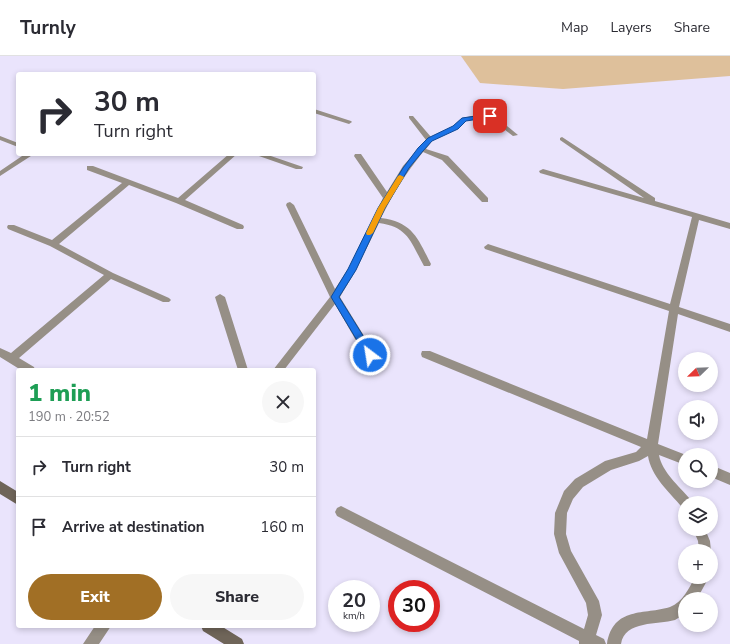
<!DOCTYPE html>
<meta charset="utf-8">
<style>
:root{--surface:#fff;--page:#f7f7f7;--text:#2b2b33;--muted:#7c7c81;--line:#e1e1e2;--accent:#a16f25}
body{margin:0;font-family:"Nunito Sans",sans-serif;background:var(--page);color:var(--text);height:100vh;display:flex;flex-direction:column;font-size:15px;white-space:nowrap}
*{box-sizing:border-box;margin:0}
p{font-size:13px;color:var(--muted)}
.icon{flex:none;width:22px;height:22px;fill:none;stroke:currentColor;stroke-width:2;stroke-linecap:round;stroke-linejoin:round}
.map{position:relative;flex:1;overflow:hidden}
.sheet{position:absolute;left:16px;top:312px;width:300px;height:260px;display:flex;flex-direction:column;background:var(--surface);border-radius:4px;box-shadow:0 2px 6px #0003}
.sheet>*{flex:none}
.top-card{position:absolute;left:16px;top:16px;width:300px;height:84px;border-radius:4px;box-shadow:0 2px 6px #0003;background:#fff;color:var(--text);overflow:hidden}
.needle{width:26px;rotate:247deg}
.fabs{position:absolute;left:678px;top:296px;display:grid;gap:8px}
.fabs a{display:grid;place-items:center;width:40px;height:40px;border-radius:50%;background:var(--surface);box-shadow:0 2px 6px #0003;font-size:20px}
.speed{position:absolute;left:328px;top:524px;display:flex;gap:8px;font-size:20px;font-weight:700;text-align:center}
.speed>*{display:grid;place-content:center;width:52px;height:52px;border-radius:50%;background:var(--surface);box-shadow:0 2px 6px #0003;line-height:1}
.speed small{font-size:10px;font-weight:400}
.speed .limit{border:6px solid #d22;background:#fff;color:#111}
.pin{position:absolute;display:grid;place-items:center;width:34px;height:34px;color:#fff;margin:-17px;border-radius:8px;box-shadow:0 2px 6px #0006}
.me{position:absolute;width:44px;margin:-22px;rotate:329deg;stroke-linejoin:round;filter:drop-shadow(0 0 3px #0008)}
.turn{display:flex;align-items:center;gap:14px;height:84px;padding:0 12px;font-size:18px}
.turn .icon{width:52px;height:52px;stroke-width:2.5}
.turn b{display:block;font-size:28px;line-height:34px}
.round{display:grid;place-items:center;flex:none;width:42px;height:42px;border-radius:21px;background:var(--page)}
.headline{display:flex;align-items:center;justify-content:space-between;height:68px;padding:0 12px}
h1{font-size:24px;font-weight:800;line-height:30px;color:#1e9e55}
.primary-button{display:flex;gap:8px;margin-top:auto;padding:8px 12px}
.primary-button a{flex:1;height:46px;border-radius:24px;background:var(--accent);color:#fff;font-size:16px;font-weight:800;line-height:46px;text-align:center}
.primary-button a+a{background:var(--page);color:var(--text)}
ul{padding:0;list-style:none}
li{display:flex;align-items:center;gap:12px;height:60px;padding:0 12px;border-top:1px solid var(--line)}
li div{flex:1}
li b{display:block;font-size:15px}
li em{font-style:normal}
header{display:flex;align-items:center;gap:24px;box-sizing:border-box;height:56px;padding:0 20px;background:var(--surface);border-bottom:1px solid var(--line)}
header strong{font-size:19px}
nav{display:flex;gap:22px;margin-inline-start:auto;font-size:14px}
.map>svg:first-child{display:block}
.green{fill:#dec09b}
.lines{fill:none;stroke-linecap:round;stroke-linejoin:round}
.street{fill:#968f86;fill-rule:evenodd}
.secondary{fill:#6f6559;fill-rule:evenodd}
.route{fill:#1a73e8;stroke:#114b97}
.slow{fill:#f59e0b}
</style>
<header>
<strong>Turnly</strong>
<nav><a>Map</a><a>Layers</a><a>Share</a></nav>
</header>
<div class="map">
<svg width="730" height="588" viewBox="0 0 730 588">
<rect width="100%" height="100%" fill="#eae4fc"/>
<!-- green -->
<path class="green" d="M461 0H730V20L563 33 480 27Z"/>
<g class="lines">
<!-- street -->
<path class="street" d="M314 53 351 65 352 66 349 68 314 57Z
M482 58 495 60 518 79 513 80 491 63 482 62 466 65 457 72 432 85 426 93 448 100 488 142V146H482L442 104 423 96C406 117 393 138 381 162 413 166 418 183 431 208L430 210H424C411 187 409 171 379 167L356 214 340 241 374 296 375 299 374 302 370 303 366 302 335 248 284 314H273L330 241 286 149 287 147 290 146 294 149 335 233 348 213 383 142 354 100 355 98H361L387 136 403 110 426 84 409 62V60H413L431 81 453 70 462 62Z
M0 80 18 87V91L0 84Z
M562 81 655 142V145L730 167V173L699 164 679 251 730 268V276L678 258 658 388 686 399 685 409 659 399C662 416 679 430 690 443L692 447H685V453L682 451C669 436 651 420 648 400L639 405 611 414 583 431 573 443 567 457 566 478 571 495 599 545 602 559 596 579 604 583 606 588H579V585L337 460 335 456 337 452 341 450 345 452 584 573 588 559 586 547 559 497 554 478 555 457 564 435 575 423 605 405 636 396 641 391 422 301 421 298 422 295H430L647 383 669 255 485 193 484 191 488 188 491 189 670 248 692 161 540 117 539 115 543 113 644 142 560 84V82Z
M25 98H34L0 120V115Z
M229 98H237L185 144 243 169 244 171 243 173H237L176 147 129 129 59 188 113 217 169 242 171 244 169 246H163L111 223 19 302 34 311 35 314H21L0 301V292L11 297 104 219 50 190 8 173 7 171 8 169H14L52 184 122 127 87 114V110H93L178 142Z
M253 98H265L303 111 302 113H296Z
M220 238 225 241 248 314H238L215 241Z
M711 409 730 417V429L711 421Z
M693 473H705L710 485 711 495V496L699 495 698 485Z
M695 521H709L697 543H685V557C682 559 679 562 675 564 658 569 625 564 621 588H607C613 550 645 559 670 551 683 546 689 532 695 521Z
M95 570H111L99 588H83Z"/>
<!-- secondary -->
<path class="secondary" d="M0 425 18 436V449L0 438Z
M201 570H221L242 583 244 588H224L203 575Z"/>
</g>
<!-- route -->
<path class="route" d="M490 58 493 60 492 61 466 65 458 73 432 85 423 95 409 112 385 152 356 214 339 241 375 299 373 301H367L331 241 348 213 378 152 403 112 418 92 428 82 453 70 462 62Z"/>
<!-- slow -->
<path class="slow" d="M400 119 404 121 385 152 373 177 370 179H367L366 177 378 152 398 120Z"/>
</svg>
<div class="fabs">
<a><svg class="needle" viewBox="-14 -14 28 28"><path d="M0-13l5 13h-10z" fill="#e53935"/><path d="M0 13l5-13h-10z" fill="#7c7c81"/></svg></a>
<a><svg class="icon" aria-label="sound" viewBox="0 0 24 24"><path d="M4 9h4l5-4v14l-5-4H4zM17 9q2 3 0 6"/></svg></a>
<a><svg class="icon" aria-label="search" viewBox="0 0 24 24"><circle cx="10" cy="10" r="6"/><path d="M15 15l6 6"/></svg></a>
<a><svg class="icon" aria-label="layers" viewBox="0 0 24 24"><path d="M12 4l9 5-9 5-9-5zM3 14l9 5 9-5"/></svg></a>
<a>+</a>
<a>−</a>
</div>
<div class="speed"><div>20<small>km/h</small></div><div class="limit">30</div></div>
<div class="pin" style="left:490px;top:60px;background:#d93025"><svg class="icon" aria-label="arrive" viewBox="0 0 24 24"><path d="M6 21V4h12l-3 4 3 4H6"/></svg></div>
<svg class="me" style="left:370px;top:299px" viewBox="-20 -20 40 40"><circle r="17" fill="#1a73e8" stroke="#fff" stroke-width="3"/><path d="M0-11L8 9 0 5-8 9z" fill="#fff"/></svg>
<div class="top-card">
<div class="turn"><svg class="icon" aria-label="right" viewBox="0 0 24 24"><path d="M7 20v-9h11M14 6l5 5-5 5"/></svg><div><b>30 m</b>Turn right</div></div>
</div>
<section class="sheet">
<div class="headline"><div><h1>1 min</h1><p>190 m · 20:52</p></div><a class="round"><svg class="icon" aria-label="close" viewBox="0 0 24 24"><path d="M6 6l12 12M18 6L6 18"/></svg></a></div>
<ul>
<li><svg class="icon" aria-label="right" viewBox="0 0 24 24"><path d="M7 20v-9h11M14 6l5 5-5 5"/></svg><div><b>Turn right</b></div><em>30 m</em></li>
<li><svg class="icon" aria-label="arrive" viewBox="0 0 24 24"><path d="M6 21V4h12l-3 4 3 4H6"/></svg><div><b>Arrive at destination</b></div><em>160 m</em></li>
</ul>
<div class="primary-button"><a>Exit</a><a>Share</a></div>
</section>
</div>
